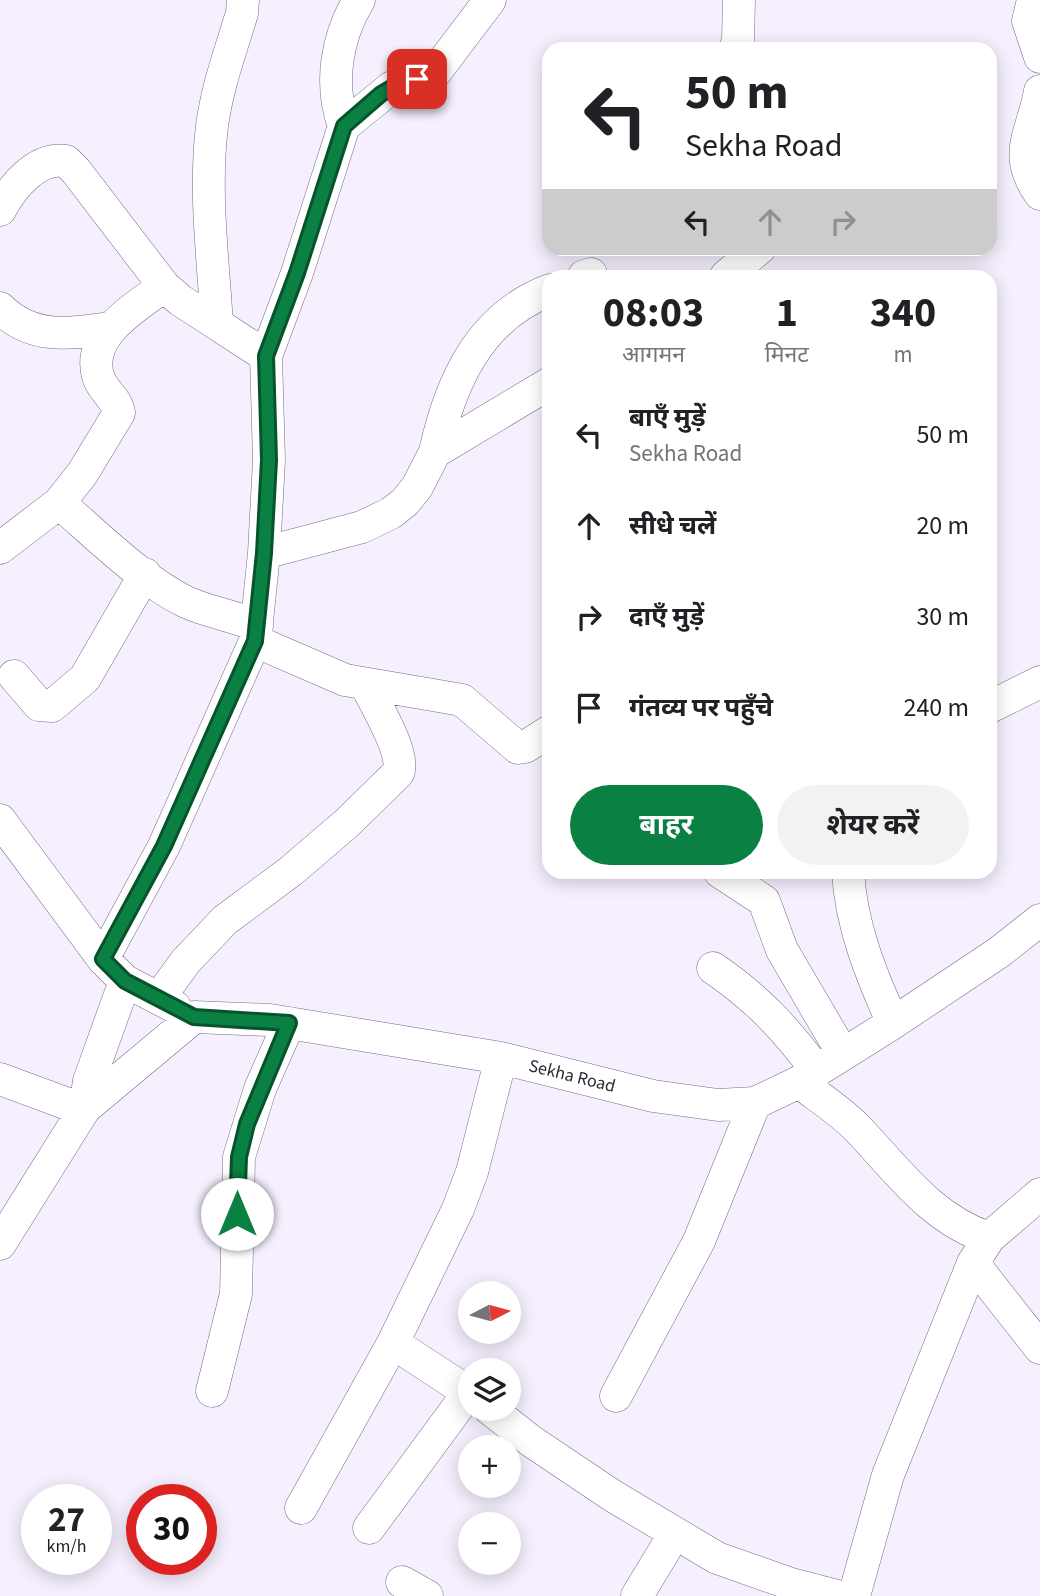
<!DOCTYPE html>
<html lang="hi">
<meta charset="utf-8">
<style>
:root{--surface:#fff;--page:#f2f2f2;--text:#202124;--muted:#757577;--accent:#0b8043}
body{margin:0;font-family:"Source Sans 3","Noto Sans Devanagari",sans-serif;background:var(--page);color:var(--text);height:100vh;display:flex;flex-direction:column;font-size:26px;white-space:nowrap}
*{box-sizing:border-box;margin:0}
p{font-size:23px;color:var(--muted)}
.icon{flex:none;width:38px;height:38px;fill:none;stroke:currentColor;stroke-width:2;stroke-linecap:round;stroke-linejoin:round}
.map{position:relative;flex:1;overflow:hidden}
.drawer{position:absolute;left:542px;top:270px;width:455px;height:609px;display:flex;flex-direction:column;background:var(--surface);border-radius:21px;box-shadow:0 4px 18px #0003}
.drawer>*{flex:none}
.hud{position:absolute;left:542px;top:42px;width:455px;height:214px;border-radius:21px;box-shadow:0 4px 18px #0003;background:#fff;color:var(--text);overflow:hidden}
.needle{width:46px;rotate:84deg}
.controls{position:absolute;left:458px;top:1281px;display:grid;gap:14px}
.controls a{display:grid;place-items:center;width:63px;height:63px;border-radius:50%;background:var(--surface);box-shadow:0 4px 18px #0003;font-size:35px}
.speed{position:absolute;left:21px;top:1484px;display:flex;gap:14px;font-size:35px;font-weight:700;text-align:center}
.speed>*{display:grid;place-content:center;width:91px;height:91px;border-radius:50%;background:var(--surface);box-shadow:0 4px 18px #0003;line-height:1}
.speed small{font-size:18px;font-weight:400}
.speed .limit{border:10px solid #d22;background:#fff;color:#111}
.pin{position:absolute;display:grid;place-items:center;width:60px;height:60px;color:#fff;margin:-30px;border-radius:14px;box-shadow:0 4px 10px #0006}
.me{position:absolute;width:77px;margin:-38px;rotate:0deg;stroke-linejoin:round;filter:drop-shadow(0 0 5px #0008)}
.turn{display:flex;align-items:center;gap:24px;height:147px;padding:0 28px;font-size:32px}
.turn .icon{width:91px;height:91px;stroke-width:2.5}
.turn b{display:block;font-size:49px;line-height:60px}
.lanes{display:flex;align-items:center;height:66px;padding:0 28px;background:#0003;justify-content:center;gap:35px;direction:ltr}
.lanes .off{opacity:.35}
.eta{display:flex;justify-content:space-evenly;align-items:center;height:119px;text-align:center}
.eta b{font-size:42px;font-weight:700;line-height:49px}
.cta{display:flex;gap:14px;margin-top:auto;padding:14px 28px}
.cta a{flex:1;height:80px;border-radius:42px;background:var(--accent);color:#fff;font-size:28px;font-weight:700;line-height:80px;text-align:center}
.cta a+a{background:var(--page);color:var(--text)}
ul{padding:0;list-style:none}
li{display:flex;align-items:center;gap:21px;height:91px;padding:0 28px}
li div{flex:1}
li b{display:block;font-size:26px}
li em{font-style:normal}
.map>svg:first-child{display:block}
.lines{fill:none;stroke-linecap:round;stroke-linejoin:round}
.minor-casing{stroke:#776a89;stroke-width:33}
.minor{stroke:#fff;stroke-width:32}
.route-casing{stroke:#07532c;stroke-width:18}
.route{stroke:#0b8043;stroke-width:12}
.labels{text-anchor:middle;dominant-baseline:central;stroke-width:7;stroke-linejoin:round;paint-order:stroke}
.street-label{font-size:18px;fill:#2d2835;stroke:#fff}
</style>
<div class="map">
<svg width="1040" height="1596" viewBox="0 0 1040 1596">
<rect width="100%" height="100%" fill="#f5effe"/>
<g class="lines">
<!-- minor casing -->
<g class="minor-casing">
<path id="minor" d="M1033 0 1028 21 1040 57
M735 49 738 40 739 0
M1040 91C1033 133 1011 153 1040 194
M344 126C329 85 336 38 359 0
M0 210C12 187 37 156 66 161L76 171 164 286 180 300 266 356
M584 276 591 274
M726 276 760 248
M164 286C137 307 86 334 98 376 102 391 117 398 119 413L82 474 59 503C97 535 141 580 186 602 208 612 234 616 257 626
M0 308C32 340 69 334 110 328
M217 324C213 259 204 191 212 126 217 87 231 50 242 13L243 0
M435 452C450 383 479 317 550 290
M0 548 59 503
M264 553 362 527 391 513 405 502 417 487 435 452 550 383
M255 641 345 680 462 700 518 748 525 747 550 731
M14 676 39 705 52 706 85 678 145 574
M990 707 1040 682
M0 820 103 959 125 981 175 1007
M720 872 764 901 782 950 843 1054
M848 872C851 925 871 975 893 1023
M103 959 164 846 255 641 264 553 269 460 266 356 297 273 344 126 392 87 434 74 490 0
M713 968C757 998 785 1028 817 1071
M159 998 186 961 225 920 291 871 347 823 398 773C407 756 375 704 366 685
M0 1079 84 1110
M799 1082C818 1097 841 1111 858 1129 898 1171 932 1220 989 1238
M85 1108 89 1081 125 981
M0 1244 85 1108 194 1017 270 1020 501 1058 653 1096 718 1105 755 1103 799 1082 893 1023 998 953 1040 920
M973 1263 1040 1348
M393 1343 471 1394
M212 1391 236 1294 239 1157 260 1089 289 1023
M616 1396 699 1241 755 1103
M490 1409 531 1441 613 1496 717 1558 791 1584 837 1596
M301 1508 393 1343 458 1209 472 1172 501 1058
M369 1528 469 1392
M402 1582 427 1596
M637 1596 675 1533
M854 1596 888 1475 973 1263 989 1238 1040 1194"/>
</g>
<!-- minor -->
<use href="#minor" class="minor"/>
</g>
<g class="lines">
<!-- route casing -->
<g class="route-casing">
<path id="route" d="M237 1214 239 1157 247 1124 289 1023 194 1017 125 981 103 959 164 846 255 641 264 553 269 460 266 356 297 273 344 126 381 94 400 83 417 79"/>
</g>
<!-- route -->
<use href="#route" class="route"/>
</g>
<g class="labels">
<!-- street labels -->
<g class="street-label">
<text transform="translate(572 1076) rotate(14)">Sekha Road</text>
</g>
</g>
</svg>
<div class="controls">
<a><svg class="needle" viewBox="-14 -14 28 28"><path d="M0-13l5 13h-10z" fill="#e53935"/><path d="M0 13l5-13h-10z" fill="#757577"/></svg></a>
<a><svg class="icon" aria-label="layers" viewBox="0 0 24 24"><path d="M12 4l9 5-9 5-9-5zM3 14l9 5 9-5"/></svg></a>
<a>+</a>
<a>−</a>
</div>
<div class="speed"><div>27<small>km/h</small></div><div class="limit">30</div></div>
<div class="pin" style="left:417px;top:79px;background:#d93025"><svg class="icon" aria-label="arrive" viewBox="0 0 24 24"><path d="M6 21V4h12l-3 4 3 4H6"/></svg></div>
<svg class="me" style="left:237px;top:1214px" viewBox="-20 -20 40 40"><circle r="19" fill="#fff"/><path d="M0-13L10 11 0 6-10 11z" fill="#0b8043"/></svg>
<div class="hud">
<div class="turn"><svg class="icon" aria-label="left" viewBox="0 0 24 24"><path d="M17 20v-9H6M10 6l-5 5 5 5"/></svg><div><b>50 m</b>Sekha Road</div></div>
<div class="lanes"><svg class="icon" aria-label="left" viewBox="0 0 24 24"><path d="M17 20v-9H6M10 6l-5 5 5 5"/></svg><svg class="icon off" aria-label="ahead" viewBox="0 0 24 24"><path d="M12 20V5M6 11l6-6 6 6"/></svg><svg class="icon off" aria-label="right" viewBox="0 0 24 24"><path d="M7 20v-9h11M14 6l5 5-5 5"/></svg></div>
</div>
<section class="drawer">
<div class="eta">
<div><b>08:03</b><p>आगमन</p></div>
<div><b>1</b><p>मिनट</p></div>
<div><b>340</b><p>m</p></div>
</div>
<ul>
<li><svg class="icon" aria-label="left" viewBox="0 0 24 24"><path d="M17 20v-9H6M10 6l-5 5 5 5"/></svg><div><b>बाएँ मुड़ें</b><p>Sekha Road</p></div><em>50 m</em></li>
<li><svg class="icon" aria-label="ahead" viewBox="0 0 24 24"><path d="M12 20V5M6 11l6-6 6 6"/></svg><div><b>सीधे चलें</b></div><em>20 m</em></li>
<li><svg class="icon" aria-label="right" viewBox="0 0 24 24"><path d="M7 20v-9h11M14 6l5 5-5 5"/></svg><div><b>दाएँ मुड़ें</b></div><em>30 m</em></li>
<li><svg class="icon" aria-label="arrive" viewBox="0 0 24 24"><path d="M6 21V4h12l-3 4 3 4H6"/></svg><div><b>गंतव्य पर पहुँचे</b></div><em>240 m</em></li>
</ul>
<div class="cta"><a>बाहर</a><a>शेयर करें</a></div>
</section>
</div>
